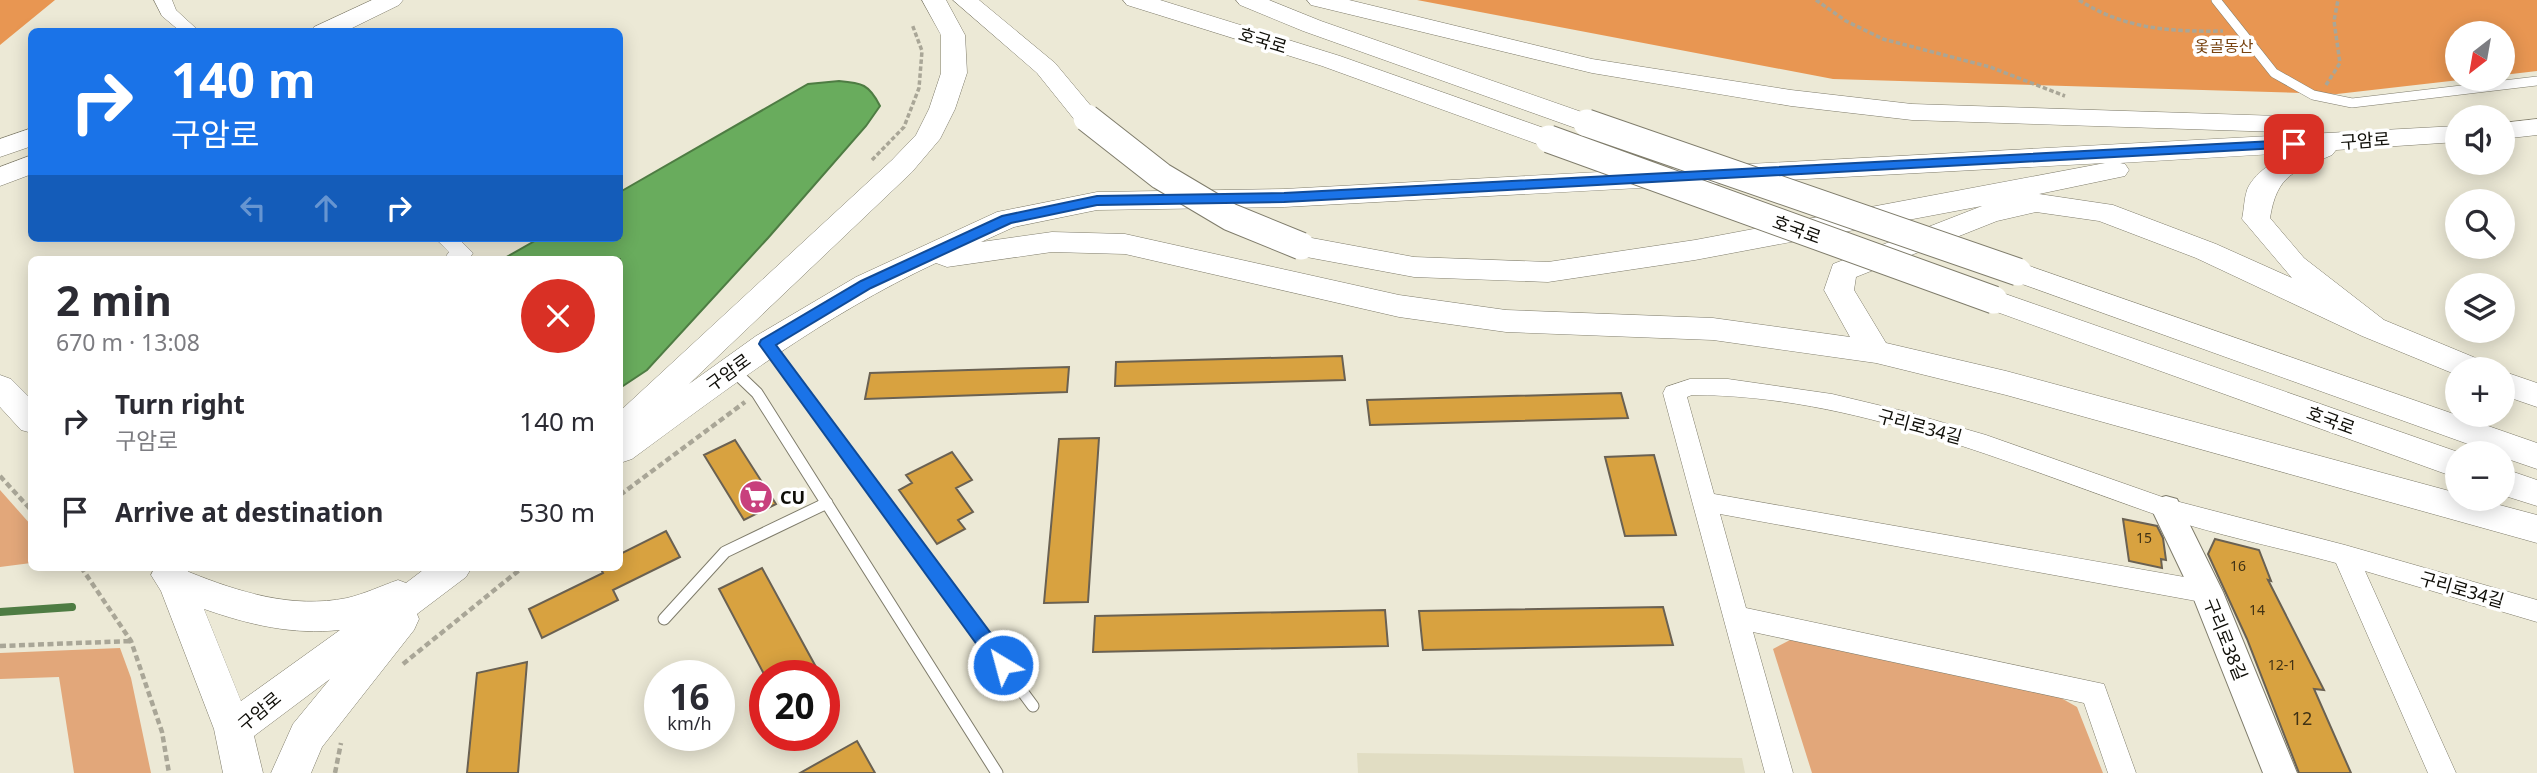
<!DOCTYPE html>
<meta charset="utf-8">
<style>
:root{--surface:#fff;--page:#f2f2f3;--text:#2b2b33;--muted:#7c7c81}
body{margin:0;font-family:"Noto Sans","Noto Sans KR",sans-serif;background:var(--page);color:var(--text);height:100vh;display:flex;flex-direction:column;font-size:26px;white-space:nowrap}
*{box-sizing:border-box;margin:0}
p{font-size:23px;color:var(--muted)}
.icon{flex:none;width:38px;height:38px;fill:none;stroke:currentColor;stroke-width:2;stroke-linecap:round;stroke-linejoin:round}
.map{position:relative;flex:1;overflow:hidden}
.side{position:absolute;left:28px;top:256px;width:595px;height:315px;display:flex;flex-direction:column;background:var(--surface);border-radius:10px;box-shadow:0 4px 18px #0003}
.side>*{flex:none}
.banner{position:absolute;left:28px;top:28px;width:595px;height:214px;border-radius:10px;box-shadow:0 4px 18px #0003;background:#1a73e8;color:#fff;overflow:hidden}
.needle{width:46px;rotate:211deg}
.controls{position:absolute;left:2445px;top:21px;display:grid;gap:14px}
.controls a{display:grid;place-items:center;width:70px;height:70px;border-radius:50%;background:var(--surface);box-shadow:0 4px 18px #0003;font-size:35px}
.speed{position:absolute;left:644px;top:660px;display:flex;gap:14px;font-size:35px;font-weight:700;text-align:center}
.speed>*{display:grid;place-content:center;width:91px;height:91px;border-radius:50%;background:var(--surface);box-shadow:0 4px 18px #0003;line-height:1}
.speed small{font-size:18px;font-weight:400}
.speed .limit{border:10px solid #d22;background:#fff;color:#111}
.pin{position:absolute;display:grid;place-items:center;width:60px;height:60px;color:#fff;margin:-30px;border-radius:14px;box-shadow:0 4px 10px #0006}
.me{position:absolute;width:77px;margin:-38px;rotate:323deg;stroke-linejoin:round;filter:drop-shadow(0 0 5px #0008)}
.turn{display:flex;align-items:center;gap:24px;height:147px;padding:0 28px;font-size:32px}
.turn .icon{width:91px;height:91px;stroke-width:2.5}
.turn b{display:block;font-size:49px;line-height:60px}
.lanes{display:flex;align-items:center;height:66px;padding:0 28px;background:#0003;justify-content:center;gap:35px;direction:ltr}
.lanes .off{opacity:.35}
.round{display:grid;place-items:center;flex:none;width:74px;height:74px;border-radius:37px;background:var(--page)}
.head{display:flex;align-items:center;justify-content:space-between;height:119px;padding:0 28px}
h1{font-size:42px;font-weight:700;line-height:52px}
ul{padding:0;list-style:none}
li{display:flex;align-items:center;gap:21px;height:91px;padding:0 28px}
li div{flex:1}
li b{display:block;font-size:26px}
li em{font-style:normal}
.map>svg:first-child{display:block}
.built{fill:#e1ddc3}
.green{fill:#e2a77a}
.forest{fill:#e89652}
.water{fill:#69ac5d;stroke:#4e7c43;stroke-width:2}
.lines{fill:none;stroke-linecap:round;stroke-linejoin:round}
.stream{stroke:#4e7c43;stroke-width:8}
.building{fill:#d8a240;stroke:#6a6152;stroke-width:2}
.service-far1-casing{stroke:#7f7c6b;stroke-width:10}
.service-casing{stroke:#7f7c6b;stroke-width:13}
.minor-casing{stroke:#7f7c6b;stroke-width:1}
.tertiary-casing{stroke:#7f7c6b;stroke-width:2}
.secondary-casing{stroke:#7f7c6b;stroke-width:1}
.path-far1{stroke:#a9a697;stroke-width:3.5;stroke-dasharray:4.5 2.5;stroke-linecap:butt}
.path{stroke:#a9a697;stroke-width:4.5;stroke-dasharray:6 3.5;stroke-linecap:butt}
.service-far1{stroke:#fff;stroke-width:9}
.service{stroke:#fff;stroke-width:11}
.minor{fill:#fff;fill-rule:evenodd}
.tertiary{fill:#fff;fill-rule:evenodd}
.secondary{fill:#fff;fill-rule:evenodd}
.secondary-bridge-casing{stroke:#7f7c6b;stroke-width:29;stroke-linecap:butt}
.secondary-bridge{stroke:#fff;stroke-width:27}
.route{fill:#1a73e8;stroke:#114b97;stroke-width:2}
.labels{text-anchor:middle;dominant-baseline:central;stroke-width:7;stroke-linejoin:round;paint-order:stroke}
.number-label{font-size:14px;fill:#403215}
.far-park-label{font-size:16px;fill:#784310;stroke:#fff}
.street-label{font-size:18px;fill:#0e0d07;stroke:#fff}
.poi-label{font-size:18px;font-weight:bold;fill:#0e0d07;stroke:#fff;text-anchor:start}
.near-number-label{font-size:18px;fill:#403215}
</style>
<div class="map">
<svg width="2537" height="773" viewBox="0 0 2537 773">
<rect width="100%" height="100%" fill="#ece9d6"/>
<!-- built -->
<path class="built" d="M1357 753 1742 758 1745 773H1358Z"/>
<!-- green -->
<path class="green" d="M0 490 31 525V563L0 567Z
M1790 640 2061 698 2077 707 2103 773H1812L1773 649Z
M120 648 131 678 151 773H74L59 677 0 679V653Z"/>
<!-- forest -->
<path class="forest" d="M0 0H55L0 45Z
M1417 0H2537V71L2503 75 2502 33H2457V79H2468L2337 94 1833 79Z"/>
<!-- water -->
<path class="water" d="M839 81C862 83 869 84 880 106L866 126 768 238 647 370 620 388V259H503L540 238H620V192L808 84Z"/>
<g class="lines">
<!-- stream -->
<path class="stream" d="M0 612 72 607"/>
</g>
<!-- building -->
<path class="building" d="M1342 356 1345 380 1115 386 1116 362Z
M1069 367 1067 392 865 399 870 373Z
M1621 393 1628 418 1370 425 1367 400Z
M1099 438 1088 602 1044 603 1059 439Z
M735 440 776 504 744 520 704 455Z
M952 452 972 480 956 488 973 512 958 520 965 529 937 544 899 490 912 483 906 475Z
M1654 455 1676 535 1625 536 1605 457Z
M2123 519 2157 526 2163 538 2166 560 2161 559 2162 568 2129 561Z
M666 531 680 557 613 590 618 600 542 638 529 609 603 573 600 567H620V554Z
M2215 539 2259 550 2271 581 2268 580 2324 690 2314 689 2351 773H2299L2247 639 2208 554Z
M762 568 810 656 821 676H765L719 589Z
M1663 607 1673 645 1423 650 1419 611Z
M1385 610 1388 646 1093 652 1095 616Z
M527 662 518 773H467L477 673Z
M857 741 875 773H800Z"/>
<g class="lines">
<!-- service-far1 casing -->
<g class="service-far1-casing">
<path id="service-far1" d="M2216 0 2274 73 2313 95 2352 103 2537 81"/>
</g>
<!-- service casing -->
<g class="service-casing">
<path id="service" d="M768 346 1033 706
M734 371 757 393 997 773
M664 619 725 552 827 503"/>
</g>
<!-- minor casing -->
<g class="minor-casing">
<path id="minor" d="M154 0H172L176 10 200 32H181L162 16Z
M435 238H458L473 253 469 259H444L449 252Z
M1690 379H1728L1832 394 1903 411 1986 435 2168 499 2345 545 2537 600V622L2365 571 2456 773H2428L2336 563C2277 547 2215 535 2157 515 2007 463 1853 395 1692 395L1687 397 1714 494 2207 581 2216 584 2220 592 2216 600 2207 603 1720 514 1746 608 2104 684 2136 773H2108L2084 703 1753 632 1793 773H1765L1663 393 1666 387Z"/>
</g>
<!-- tertiary casing -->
<g class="tertiary-casing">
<path id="tertiary" d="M2166 496 2177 499 2223 592 2297 773H2263L2191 592 2151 508 2155 499Z"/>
</g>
<!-- secondary casing -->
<g class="secondary-casing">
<path id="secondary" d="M372 0H403L399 5 344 32H311L314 27Z
M922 0H946L965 35 967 73 955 109 940 139 912 172 689 384 756 336 856 277 997 212 1097 192 1284 189 2457 126V142L2336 150 2332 155C2295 171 2277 174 2270 218L2304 258 2384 320 2483 361 2487 369H2457V375L2362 336 2196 258 2099 221 2036 212 1997 221 1856 277 1854 290 1886 343 2006 371 2457 493V499H2477L2537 515V543L2006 395 1876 363 1713 340 1506 332 1399 317 1125 254 1052 252 947 267 936 263C823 316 732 385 632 459L620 463V411L892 160 916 135 929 109 941 73V35ZM2291 153C2276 159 2253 174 2247 190 2244 199 2244 210 2242 219L2292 278 2216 244 2113 205 2039 194 2125 176 2129 170 2125 164 2120 163ZM2105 163 1695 240 1548 262 1414 257 1301 236 1291 239 1287 246 1291 253 1301 256 1414 277 1548 282 1695 260 1982 206 1833 264 1824 290 1850 337 1713 318 1506 310 1399 295 1125 234 1052 232 981 242 1014 227 1097 210 1284 207Z
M953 0H979L1055 63 1096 112 1100 118 1096 124 1087 126 1078 124 1037 73Z
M1123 0H1160L1340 56 1558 133 1562 139 1558 145 1549 147 1540 145 1322 66 1127 5Z
M1236 0H1269L1321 21 1596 117 1600 123 1596 129 1587 131 1578 129 1303 31 1240 5Z
M1307 0H1349L1592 59 1791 90 1912 104 2309 117 2318 119 2322 125 2318 131 2309 133 1912 120 1791 106 1592 73 1311 5Z
M2537 119V135L2502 139V123Z
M32 128V146L0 157V139Z
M32 155V174L0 186V167Z
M2018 262 2537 443V469L2502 457V453H2493L2008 279 2003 272 2008 265Z
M1994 290 2461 453H2457V478L1983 307 1979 300 1983 293Z
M2502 371 2537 383V407L2502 395Z
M0 375 11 379 32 400V433L21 430 0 407Z
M2502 468 2537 480V506L2502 495Z
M155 567H184L189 572C239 592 292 609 347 598 364 594 381 586 398 580L406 583 427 567H472L466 577 417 614 419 619 414 630 322 747 311 773H271L293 724 330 679 254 736 263 773H223L214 729 161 591 151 575ZM204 609C250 625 292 635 340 630L241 701Z"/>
</g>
<!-- path-far1 -->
<path class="path-far1" d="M1816 0 1846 21 1883 39 1990 67 2065 96
M2079 0C2124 29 2171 32 2223 31
M2326 85 2340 63 2334 21 2338 0
M872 160 904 127 919 88 922 51 912 24"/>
<!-- path -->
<path class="path" d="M0 476 32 511
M620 495 745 402
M81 567 131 641 162 732 169 773
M0 646 131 641
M403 664 523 567
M335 773 341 743"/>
<!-- service-far1 -->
<use href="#service-far1" class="service-far1"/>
<!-- service -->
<use href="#service" class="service"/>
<!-- minor -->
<use href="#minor" class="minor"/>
<!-- tertiary -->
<use href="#tertiary" class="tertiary"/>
<!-- secondary -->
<use href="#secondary" class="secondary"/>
<!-- secondary-bridge casing -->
<g class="secondary-bridge-casing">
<path id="secondary-bridge" d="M1087 118 1161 176 1230 217 1301 246
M1587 123 2018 272
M1549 139 1994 300"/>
</g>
<!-- secondary-bridge -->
<use href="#secondary-bridge" class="secondary-bridge"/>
</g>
<!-- route -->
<path class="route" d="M2294 140 2299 141V147L1284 202 1097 205 1011 223 871 288 776 345 1010 659 1012 665 1010 671 1003 673 996 671 759 344 761 340 861 281 1002 216 1097 196 1284 193Z"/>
<!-- icons -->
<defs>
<g id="supermarket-disc" transform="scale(1.75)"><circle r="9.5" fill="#c8407d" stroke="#fff"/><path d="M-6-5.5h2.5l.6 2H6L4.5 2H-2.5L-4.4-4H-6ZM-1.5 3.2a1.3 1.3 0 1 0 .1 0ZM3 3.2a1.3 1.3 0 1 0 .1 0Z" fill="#fff"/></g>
</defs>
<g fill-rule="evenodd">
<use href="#supermarket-disc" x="756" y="497"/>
</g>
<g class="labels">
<!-- number labels -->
<g class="number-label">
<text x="2144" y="537">15</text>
<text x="2238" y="565">16</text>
<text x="2257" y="609">14</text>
<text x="2282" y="664">12-1</text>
</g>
<!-- far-park labels -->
<g class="far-park-label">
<text x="2224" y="46">옻골동산</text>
</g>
<!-- street labels -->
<g class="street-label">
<text transform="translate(1263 40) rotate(17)">호국로</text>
<text transform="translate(2365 140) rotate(-4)">구암로</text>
<text transform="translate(1797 229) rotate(20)">호국로</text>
<text transform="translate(728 372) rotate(-36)">구암로</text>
<text transform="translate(2331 420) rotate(20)">호국로</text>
<text transform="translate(1920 426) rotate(15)">구리로34길</text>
<text transform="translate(2462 589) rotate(16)">구리로34길</text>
<text transform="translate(2226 639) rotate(68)">구리로38길</text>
<text transform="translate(259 711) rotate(-40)">구암로</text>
</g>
<!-- poi labels -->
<g class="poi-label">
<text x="780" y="497">CU</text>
</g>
<!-- near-number labels -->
<g class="near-number-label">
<text x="2302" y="718">12</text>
</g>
</g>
</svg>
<div class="controls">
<a><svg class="needle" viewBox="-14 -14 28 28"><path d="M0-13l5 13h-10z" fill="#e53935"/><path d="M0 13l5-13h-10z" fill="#7c7c81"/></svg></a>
<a><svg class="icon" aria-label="sound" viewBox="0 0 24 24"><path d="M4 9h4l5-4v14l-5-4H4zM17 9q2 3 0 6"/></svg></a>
<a><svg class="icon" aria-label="search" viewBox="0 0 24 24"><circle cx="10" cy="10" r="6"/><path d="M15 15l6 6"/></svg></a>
<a><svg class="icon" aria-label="layers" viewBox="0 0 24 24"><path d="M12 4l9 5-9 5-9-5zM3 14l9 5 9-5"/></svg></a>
<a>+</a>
<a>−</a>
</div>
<div class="speed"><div>16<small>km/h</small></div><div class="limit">20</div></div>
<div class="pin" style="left:2294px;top:144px;background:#d93025"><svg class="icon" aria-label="arrive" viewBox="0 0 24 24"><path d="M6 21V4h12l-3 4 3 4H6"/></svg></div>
<svg class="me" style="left:1003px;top:665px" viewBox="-20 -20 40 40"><circle r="17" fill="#1a73e8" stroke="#fff" stroke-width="3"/><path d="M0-11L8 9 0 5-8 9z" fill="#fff"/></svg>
<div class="banner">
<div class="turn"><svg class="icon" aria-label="right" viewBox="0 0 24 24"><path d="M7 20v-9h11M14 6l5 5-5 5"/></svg><div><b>140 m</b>구암로</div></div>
<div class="lanes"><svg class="icon off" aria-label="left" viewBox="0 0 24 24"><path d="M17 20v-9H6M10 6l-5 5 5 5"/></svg><svg class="icon off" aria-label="ahead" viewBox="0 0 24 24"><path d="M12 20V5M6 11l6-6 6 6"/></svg><svg class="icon" aria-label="right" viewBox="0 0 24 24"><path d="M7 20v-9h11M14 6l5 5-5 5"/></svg></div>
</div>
<section class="side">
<div class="head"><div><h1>2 min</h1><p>670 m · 13:08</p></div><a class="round" style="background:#d93025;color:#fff"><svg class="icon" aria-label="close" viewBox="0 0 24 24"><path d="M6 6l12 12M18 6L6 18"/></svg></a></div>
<ul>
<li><svg class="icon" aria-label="right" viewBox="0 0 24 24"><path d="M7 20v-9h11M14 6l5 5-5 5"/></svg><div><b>Turn right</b><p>구암로</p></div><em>140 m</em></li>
<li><svg class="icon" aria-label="arrive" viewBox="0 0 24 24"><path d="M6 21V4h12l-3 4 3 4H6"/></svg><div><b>Arrive at destination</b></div><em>530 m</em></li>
</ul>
</section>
</div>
